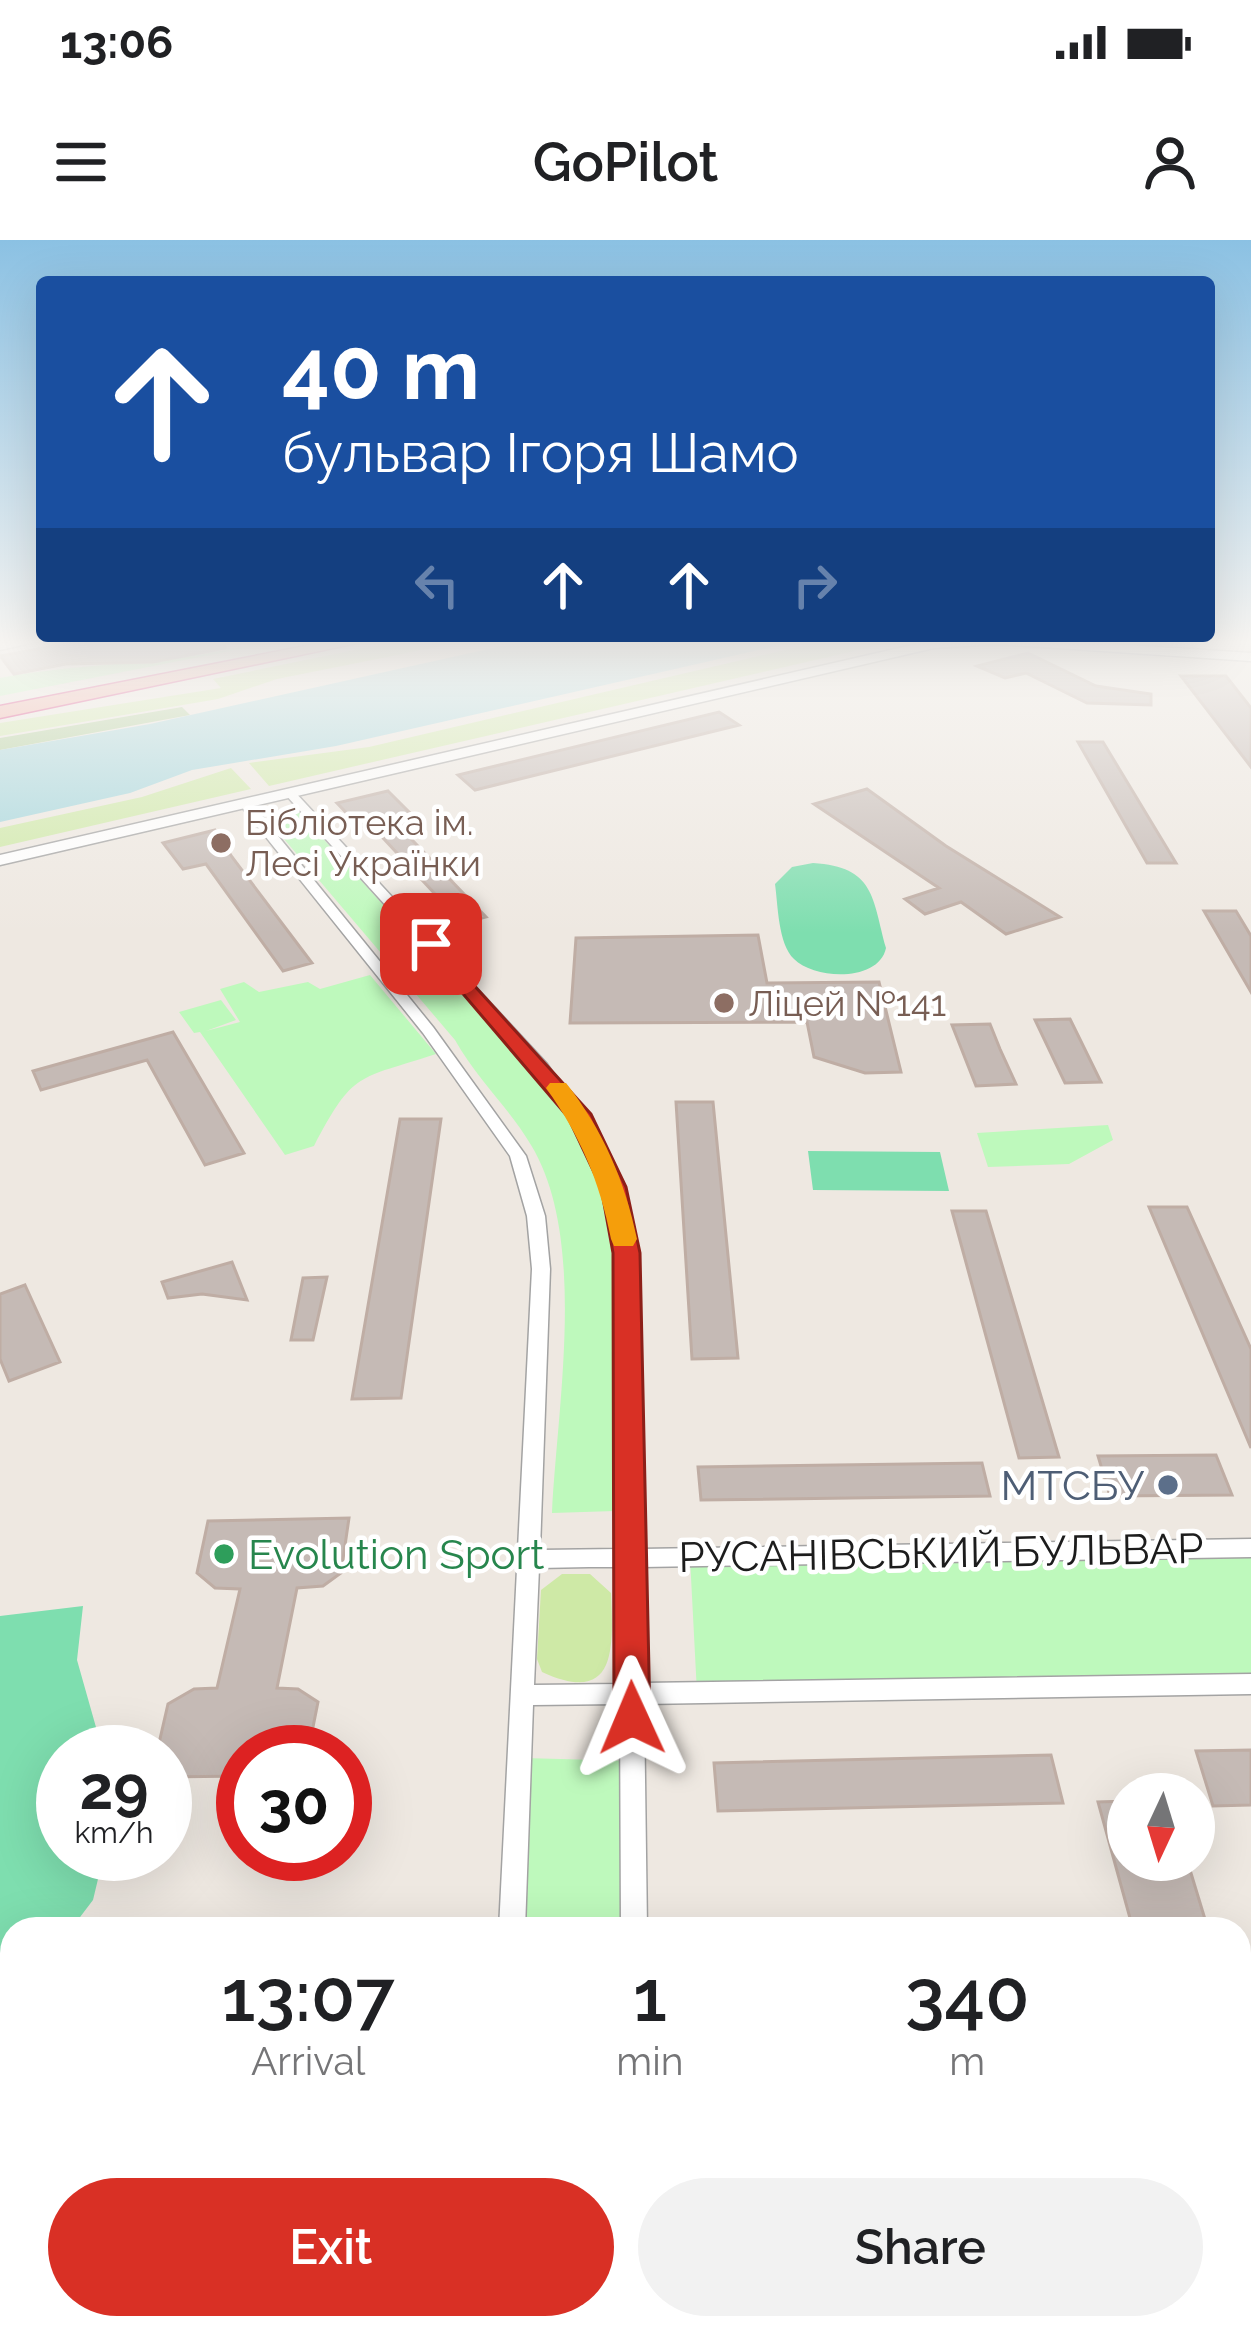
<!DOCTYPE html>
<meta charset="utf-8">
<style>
:root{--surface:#fff;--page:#f2f2f2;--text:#202124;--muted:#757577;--accent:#d93025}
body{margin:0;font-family:Raleway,sans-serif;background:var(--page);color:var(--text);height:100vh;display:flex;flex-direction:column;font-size:45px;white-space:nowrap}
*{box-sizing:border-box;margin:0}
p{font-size:39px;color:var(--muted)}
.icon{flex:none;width:66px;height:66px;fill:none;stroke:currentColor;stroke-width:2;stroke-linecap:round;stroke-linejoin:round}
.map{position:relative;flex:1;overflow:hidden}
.panel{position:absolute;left:0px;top:1677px;width:1251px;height:423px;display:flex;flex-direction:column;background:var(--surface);border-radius:36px 36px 0 0;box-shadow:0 12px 48px #0002}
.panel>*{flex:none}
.hud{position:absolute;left:36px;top:36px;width:1179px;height:366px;border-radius:12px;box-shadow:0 12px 48px #0002;background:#1a4fa0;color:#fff;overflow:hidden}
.needle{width:78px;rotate:184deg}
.buttons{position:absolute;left:1107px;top:1533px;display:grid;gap:24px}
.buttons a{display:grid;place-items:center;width:108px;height:108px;border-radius:50%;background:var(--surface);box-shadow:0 12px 48px #0002;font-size:60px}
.speed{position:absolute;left:36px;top:1485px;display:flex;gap:24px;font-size:60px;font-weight:700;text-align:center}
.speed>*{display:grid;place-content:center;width:156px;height:156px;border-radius:50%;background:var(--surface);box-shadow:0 12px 48px #0002;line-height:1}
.speed small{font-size:30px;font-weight:400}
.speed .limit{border:18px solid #d22;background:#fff;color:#111}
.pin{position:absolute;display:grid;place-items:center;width:102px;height:102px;color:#fff;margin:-51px;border-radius:24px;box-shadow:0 6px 18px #0006}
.me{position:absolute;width:132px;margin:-66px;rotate:359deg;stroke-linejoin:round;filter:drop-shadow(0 0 9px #0008)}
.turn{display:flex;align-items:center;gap:42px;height:252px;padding:0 48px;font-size:54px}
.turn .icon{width:156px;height:156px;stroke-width:2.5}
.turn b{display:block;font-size:84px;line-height:102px}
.lanes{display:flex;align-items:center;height:114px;padding:0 48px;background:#0003;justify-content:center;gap:60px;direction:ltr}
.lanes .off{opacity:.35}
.eta{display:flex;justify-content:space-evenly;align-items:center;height:204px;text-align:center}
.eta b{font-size:72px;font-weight:600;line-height:84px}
.primary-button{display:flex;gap:24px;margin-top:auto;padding:24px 48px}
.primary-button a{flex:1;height:138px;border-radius:72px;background:var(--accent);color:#fff;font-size:48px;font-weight:600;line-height:138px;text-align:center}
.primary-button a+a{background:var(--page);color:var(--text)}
.status{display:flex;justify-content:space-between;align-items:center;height:84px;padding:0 60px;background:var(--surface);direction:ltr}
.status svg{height:33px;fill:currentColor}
header{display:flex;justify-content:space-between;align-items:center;height:156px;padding:0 48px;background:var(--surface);font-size:54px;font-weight:600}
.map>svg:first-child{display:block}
.grass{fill:#cee9a6}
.forest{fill:#accd95}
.park{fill:#bef9bc}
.pitch{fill:#7edeaf}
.water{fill:#a1d5dc}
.building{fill:#c5bab5;stroke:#bfada4;stroke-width:3}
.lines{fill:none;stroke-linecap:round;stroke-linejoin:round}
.minor-casing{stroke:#a3a3a3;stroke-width:3}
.tertiary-casing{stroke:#a3a3a3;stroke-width:3}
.trunk-casing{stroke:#d82273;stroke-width:3}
.minor{fill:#fff;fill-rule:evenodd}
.tertiary{fill:#fff;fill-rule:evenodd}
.trunk{fill:#f2a79d;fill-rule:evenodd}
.route{fill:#d93025;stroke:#8d1f18;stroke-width:3}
.slow{fill:#f59e0b}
.education-dot{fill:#8d6e63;stroke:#fff;stroke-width:4.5}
.service-dot{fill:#5c6f8a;stroke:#fff;stroke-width:4.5}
.leisure-dot{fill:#2e9e5b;stroke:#fff;stroke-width:4.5}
.labels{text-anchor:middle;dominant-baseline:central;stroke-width:9;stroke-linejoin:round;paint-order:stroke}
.far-education-label{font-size:36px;fill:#785e54;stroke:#fff;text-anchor:start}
.service-label{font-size:42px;fill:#4e5e75;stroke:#fff;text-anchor:end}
.street-label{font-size:42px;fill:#1c1c1c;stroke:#fff}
.leisure-label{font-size:42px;fill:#27864d;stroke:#fff;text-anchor:start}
</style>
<div class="status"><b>13:06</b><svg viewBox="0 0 49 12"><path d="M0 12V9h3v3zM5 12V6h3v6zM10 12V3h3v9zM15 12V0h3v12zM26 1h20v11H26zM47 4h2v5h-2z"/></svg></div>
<header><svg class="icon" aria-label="menu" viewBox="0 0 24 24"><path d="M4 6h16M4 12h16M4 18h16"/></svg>GoPilot<svg class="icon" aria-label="person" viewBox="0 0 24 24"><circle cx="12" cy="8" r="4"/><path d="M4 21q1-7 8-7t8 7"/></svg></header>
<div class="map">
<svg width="1251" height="2099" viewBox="0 0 1251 2099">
<rect width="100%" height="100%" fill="#eee8e1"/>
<!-- grass -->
<path class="grass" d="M408 399H477L277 439 218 459 0 496V483L221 448 213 439Z
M832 399H906L269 546 249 523 369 507Z
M231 528 251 549 0 607V588L142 557Z
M562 1334H590L611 1353C613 1406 618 1467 542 1432L537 1419 541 1350Z"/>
<!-- forest -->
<path class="forest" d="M182 467 190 475 0 510V498Z"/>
<!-- park -->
<path class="park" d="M270 399H292L0 456V438C89 421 184 426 270 399Z
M298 571 533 830 569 878 601 948 614 1014 615 1271 552 1273C557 1166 588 999 531 905 509 868 477 839 455 800L267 579Z
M370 735 436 814C357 840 354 830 314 906L285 915 200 792 194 793 179 772 221 760 236 780 206 791 240 782 220 749 244 742 259 752 308 742 320 749Z
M1108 885 1113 900 1069 924 988 927 977 893Z
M1251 1309V1444L697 1453 690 1318Z
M524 1518 633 1521 634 1689H512Z"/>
<!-- pitch -->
<path class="pitch" d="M813 623C875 627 872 657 886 708 879 742 815 740 794 719 778 704 778 665 775 644L792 627Z
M808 911 940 912 949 951 813 950Z
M83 1366 77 1420 103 1512H63V1614H104L93 1660 71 1689H12V1764L0 1779V1376Z"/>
<!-- water -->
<path class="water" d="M534 399H807L336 506 192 530 130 553 0 582V510L150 484Z"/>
<!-- building -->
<path class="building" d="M93 399H224L225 408 153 422 66 424 14 434 0 416Z
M1028 413 1096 446 1151 454V465L1087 463 1026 433 1005 438 977 426Z
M1181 436H1226L1251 468V527Z
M719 472 739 485 475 550 458 535Z
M1078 502H1103L1176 623H1147Z
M867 549 946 606 1060 677 1006 694 961 662 925 674 905 659 939 648 814 564Z
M388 551 411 574 392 579 486 677 462 683 370 584 360 587 337 563Z
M215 590 232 617 312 723 283 731 206 624 183 629 163 603Z
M1204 671H1236L1251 696V752Z
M758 695 767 743 879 742 901 832 865 833 814 817 807 782 570 783 576 698Z
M1070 779 1101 842 1065 843 1035 780Z
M990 784 1000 809 1016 844 976 846 952 785Z
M173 792 244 913 205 925 147 820 41 850 33 831Z
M676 862H713L738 1118 692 1119Z
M400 879H441L401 1158 352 1159Z
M1149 967H1187L1251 1109V1208Z
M952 971H986L1059 1217 1019 1218Z
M232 1022 247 1060 202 1054 168 1058 162 1042Z
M327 1037 313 1100H291L303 1038Z
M25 1045 60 1122 9 1141 0 1119V1054Z
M1216 1215 1232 1255 1110 1256 1098 1216Z
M982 1223 990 1256 701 1260 698 1227Z
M349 1278 341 1333 323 1346 297 1348 277 1448 298 1449 318 1462 308 1512H243V1536L165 1537V1512H157L168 1464 194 1449 217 1448 240 1349 215 1348 197 1333 208 1281Z
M1251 1510V1565L1213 1566 1196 1511Z
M1051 1515 1063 1563 718 1571 714 1523Z
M1128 1561V1620H1187L1208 1689H1133L1098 1562Z"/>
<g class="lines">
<!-- minor casing -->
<g class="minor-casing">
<path id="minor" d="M28 399H48L0 410V404Z
M285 550H293L547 824 589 883 614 928 628 967 636 1017 641 1309 1251 1299V1317L642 1327 643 1443 1251 1434V1454L644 1464 647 1689H621L620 1464 533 1465 525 1689H499L532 1029 527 976 510 916 423 793 241 566V560H249L433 787 526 916 545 976 550 1029 540 1310 620 1309V1042L616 992 597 928 574 883 547 844 285 554ZM589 1327H620V1444L534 1445 539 1328Z
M454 2088H486L484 2099H452Z
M602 2088H634L633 2099H601Z"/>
</g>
<!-- tertiary casing -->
<g class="tertiary-casing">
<path id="tertiary" d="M1037 399 1251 413V421L996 404 934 408 0 625V615L934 400Z"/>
</g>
<!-- trunk casing -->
<g class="trunk-casing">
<path id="trunk" d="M341 399H376L0 478V466Z"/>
</g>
<!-- minor -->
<use href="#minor" class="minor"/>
<!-- tertiary -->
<use href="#tertiary" class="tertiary"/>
<!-- trunk -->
<use href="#trunk" class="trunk"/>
</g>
<!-- sky -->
<linearGradient id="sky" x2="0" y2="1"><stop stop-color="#8bc1e3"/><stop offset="0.58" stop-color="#f7f5f2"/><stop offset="1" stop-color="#f7f5f2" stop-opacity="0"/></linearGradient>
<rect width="1251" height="693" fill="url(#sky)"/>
<!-- route -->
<path class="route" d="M431 698 591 874 626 947 640 1013 650 1478 645 1489 632 1494 620 1489 614 1478 613 1013 601 947 568 877 424 708 420 704Z"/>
<!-- slow -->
<path class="slow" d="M550 843H566C603 890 625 941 637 999L633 1006H614L611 999C600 942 580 895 546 848Z"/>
<!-- markers -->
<g class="education-dot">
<circle cx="221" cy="603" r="12"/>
<circle cx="724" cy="763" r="12"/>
</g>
<circle class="service-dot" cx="1168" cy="1245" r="12"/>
<circle class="leisure-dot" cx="224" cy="1314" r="12"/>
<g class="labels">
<!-- far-education labels -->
<g class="far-education-label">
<text x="245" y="582">Бібліотека ім.<tspan x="245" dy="41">Лесі Українки</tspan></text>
<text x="748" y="763">Ліцей №141</text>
</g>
<!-- service labels -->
<g class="service-label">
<text x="1144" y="1245">МТСБУ</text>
</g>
<!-- street labels -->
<g class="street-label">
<text transform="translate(941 1313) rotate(-1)">РУСАНІВСЬКИЙ БУЛЬВАР</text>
</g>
<!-- leisure labels -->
<g class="leisure-label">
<text x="248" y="1314">Evolution Sport</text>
</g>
</g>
</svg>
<div class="buttons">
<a><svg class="needle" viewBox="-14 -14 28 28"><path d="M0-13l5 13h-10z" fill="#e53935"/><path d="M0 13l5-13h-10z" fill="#757577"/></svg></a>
</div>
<div class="speed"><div>29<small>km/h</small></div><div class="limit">30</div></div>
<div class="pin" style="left:431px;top:704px;background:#d93025"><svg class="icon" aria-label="arrive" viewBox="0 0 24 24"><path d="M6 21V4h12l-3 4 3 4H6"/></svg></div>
<svg class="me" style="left:632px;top:1478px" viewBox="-20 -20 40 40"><path d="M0-17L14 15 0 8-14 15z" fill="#d93025" stroke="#fff" stroke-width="4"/></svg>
<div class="hud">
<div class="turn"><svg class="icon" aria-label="ahead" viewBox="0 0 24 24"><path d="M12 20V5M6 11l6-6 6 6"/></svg><div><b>40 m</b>бульвар Ігоря Шамо</div></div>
<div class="lanes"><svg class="icon off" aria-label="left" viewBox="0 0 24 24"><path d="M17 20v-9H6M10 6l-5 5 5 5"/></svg><svg class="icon" aria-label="ahead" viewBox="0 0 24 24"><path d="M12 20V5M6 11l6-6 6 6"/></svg><svg class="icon" aria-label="ahead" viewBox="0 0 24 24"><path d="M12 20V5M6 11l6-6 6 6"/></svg><svg class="icon off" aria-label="right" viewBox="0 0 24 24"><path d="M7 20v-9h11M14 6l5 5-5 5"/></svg></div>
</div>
<section class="panel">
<div class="eta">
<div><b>13:07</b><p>Arrival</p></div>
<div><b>1</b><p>min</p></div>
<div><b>340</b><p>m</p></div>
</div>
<div class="primary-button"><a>Exit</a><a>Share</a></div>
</section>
</div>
